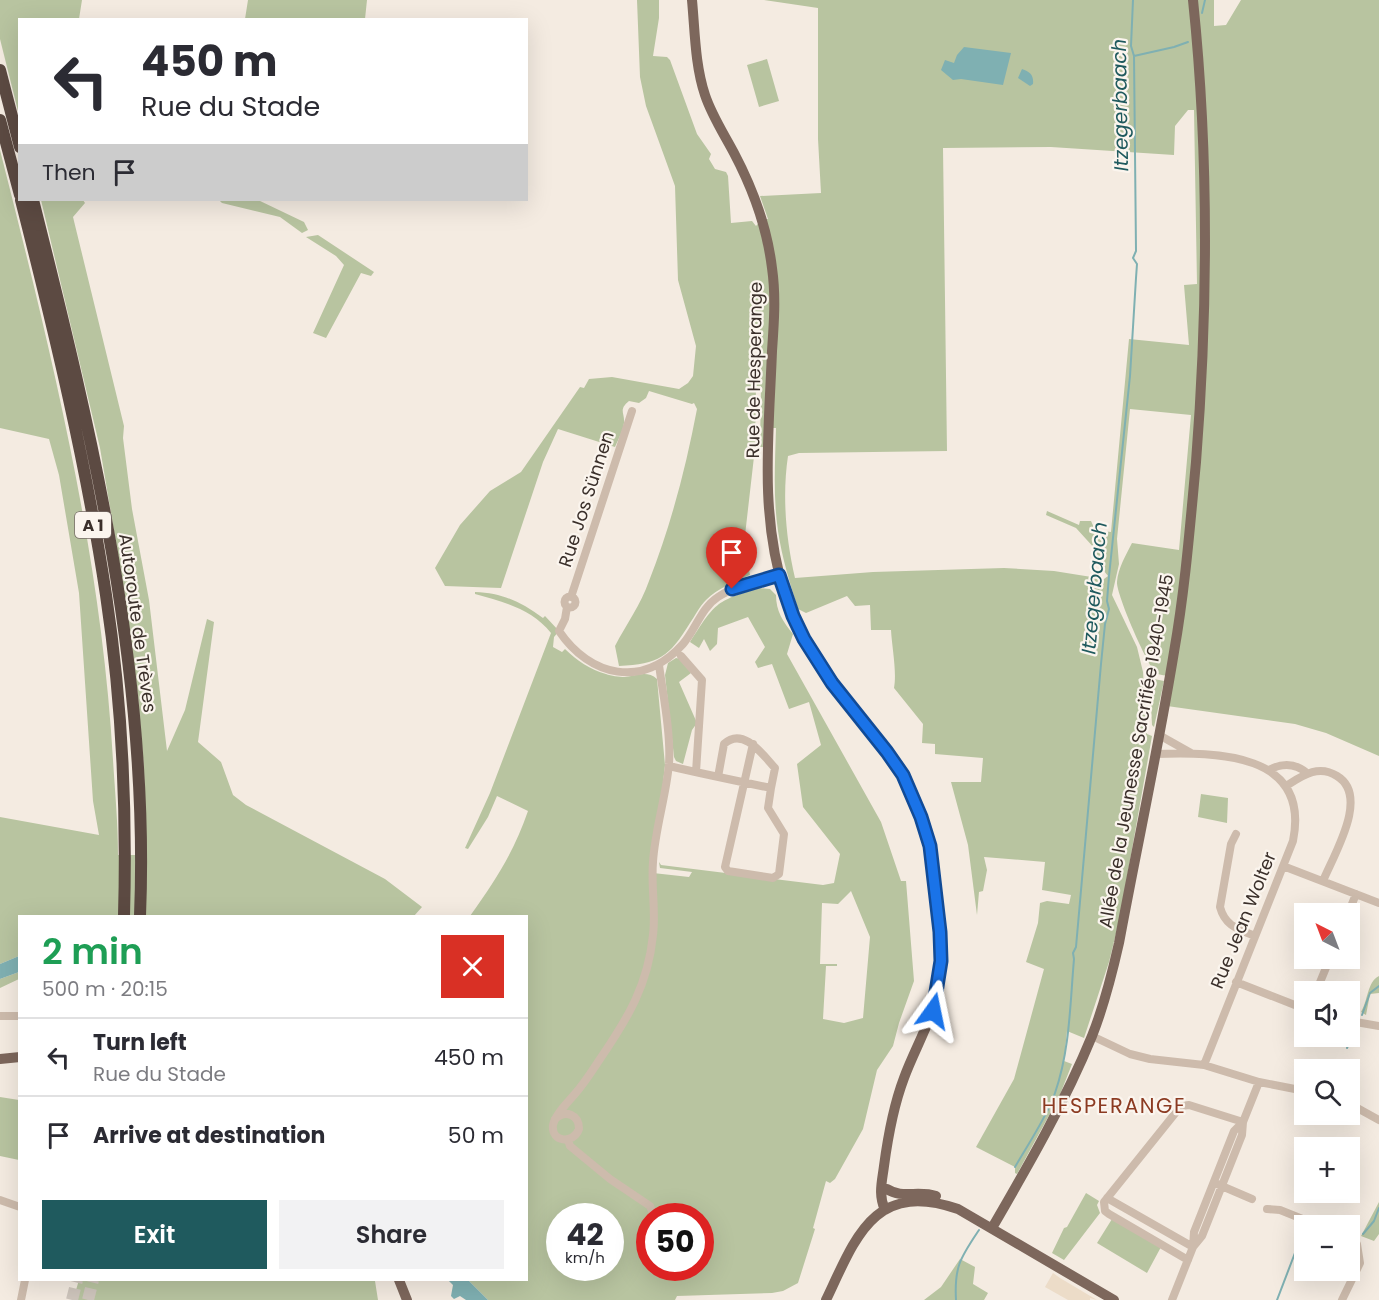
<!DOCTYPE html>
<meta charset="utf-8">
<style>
:root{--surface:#fff;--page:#f2f2f3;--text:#2b2b33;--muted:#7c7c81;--line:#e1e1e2;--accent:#1f5a5e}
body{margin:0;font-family:Poppins,sans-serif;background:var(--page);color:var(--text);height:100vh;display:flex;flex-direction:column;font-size:22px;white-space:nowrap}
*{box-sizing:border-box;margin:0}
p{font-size:20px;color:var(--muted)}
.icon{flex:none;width:33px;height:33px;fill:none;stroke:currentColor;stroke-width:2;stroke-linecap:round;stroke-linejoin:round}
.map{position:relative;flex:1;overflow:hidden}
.drawer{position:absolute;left:18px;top:915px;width:510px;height:366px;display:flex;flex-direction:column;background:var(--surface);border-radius:0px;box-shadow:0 6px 24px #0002}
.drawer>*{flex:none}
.hud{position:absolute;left:18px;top:18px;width:510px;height:183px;border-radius:0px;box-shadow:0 6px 24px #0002;background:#fff;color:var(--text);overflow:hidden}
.needle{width:39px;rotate:318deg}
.buttons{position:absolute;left:1294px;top:903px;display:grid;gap:12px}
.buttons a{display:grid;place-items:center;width:66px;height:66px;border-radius:0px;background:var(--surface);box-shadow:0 6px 24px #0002;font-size:30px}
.speed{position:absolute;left:546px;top:1203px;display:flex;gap:12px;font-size:30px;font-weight:700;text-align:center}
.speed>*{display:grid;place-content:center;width:78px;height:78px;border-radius:50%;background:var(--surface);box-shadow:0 6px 24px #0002;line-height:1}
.speed small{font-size:15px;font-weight:400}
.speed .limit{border:9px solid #d22;background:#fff;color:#111}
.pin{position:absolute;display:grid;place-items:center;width:51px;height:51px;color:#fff;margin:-62px -26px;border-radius:50% 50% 50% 0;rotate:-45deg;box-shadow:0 0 6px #0007}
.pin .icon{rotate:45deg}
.me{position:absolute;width:66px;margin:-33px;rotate:12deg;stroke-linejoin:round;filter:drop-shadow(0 0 4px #0008)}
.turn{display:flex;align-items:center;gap:21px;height:126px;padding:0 24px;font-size:27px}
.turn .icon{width:78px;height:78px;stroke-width:2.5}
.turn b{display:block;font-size:42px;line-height:51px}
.then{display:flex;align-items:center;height:57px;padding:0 24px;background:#0003;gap:12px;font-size:22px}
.round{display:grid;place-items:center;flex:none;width:63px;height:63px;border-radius:0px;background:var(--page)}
.overview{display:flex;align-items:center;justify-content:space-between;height:102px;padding:0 24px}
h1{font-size:36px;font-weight:600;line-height:45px;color:#1e9e55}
.cta{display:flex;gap:12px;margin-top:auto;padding:12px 24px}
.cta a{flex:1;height:69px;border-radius:0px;background:var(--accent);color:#fff;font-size:24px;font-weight:600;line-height:69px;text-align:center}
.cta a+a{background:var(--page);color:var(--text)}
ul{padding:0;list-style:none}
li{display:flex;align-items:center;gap:18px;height:78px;padding:0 24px;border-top:2px solid var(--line)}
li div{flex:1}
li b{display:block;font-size:22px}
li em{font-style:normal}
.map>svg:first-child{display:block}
.green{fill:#b8c4a0;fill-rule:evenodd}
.plaza{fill:#ecdcc8}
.water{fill:#7fb0b2}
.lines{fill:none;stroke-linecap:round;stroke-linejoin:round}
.stream{stroke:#7fb0b2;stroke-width:2}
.highway-tunnel{stroke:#cfc6bd;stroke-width:12;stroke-dasharray:12 6;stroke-linecap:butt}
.minor{stroke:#cdbbac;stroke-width:8}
.major{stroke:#7d675c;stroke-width:10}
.highway{stroke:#5c4a42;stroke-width:12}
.route-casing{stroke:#114b97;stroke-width:15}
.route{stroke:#1a73e8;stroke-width:10}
.labels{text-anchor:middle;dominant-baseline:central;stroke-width:4.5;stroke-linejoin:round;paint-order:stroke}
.shield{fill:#fbf5ee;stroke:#756b66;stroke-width:1.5}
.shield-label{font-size:16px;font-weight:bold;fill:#3b302b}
.street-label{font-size:18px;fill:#3b302b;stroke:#fbf5ee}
.water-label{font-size:20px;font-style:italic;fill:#1f5a5e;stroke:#fbf5ee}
.quarter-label{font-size:21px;letter-spacing:1.5px;fill:#8c3b22;stroke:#fbf5ee}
</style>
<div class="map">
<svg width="1379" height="1300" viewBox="0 0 1379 1300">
<rect width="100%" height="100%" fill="#f4ebe1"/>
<!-- green -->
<path class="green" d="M0 0H82L79 19 20 20 19 115 0 39Z
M248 0H367L365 19H245Z
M637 0H659V18L653 56 667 57 670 60 697 134 711 154 709 159 715 169 726 172 728 176 731 223 752 221 756 226 762 219H768L760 196 821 193 818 139V8L764 0H1214V26L1226 25 1241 0H1379V756L1326 733 1295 724 1167 706 1173 677C1167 675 1159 676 1155 672 1147 664 1116 594 1117 582 1118 568 1126 555 1132 543L1179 550 1191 415 1130 409 1117 539 1119 564 1112 595 1137 647 1143 672 1147 734 1152 736 1120 917 1109 962 1084 1038 1067 1031 1064 1061 1072 1064 1059 1097 1017 1174 1015 1173V1167L976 1147 1014 1079 1044 969 1026 962 1038 923 1040 903 1047 901 1069 904 1071 895 1042 890 1045 862 984 857 987 870 983 891 979 892 977 915 968 845 951 782H981L983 758 935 754V744L922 743 923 724 894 688C897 672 892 648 891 630H871L870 605 855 606 847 596 806 613 798 609C790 583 782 558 778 531 773 497 775 463 776 428H769L765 447H760L761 386H756L755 448 744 544 750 575C734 582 718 588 706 600 699 607 695 616 690 623 669 657 659 664 619 666L615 646C626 625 641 604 649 581 671 525 686 467 697 409L694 403 692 404 649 391 646 398 639 403 629 401C618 410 625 413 624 423 623 431 618 440 615 447L558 429 543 462 501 588 445 586 435 568 460 525 490 491 521 472 580 387 584 388 589 379 612 377 679 389 688 383 693 376 696 346 678 280 675 186 646 106 640 77ZM1188 110H1194L1197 284 1184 285 1189 345 1129 339 1111 532 1095 530 1091 521H1080L1079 525 1047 511 1046 515 1076 528 1096 550V561L1108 576 1104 579 1054 571 1004 568 873 572 795 578C786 539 782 496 788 456L799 453 947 451 943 148 1051 147 1174 155 1175 126ZM760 324 761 375 752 376 750 325Z
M767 59 779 101 759 107 747 65Z
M0 150C51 351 101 553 113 760 115 792 118 823 118 855H146L144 769 138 698 125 596 100 448 41 200H83L85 203 73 217 124 426 123 438 132 509 149 600 167 751 185 710 207 619 214 622 198 742 221 762 233 795 246 805 385 879 422 907 414 916H20L19 956 0 964V817L99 835 93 801 79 593 59 475 49 439 0 428Z
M219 200H258L304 222 308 230 302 233 280 217 222 203Z
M318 235 374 272 371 276 361 273 326 338 313 333 344 265 336 256 306 237Z
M760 588 770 589 776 595C776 611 783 622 793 634L787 654 881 822 901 881H906L914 981 899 1023 893 1046 877 1070 863 1129 835 1179 830 1183 826 1181 813 1228 815 1229 798 1283 783 1291 772 1293 677 1296 675 1300H488L468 1280H526V916H470C495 881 514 852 528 811L497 796 488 817 468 849 465 848 490 793 551 633C532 609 504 602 475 594V592C503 593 521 602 543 618L545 616 559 631 554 637 553 647 562 652 565 649C576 660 591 670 606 674 611 676 619 677 625 677 636 676 647 670 657 679L665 765 653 873 689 877 692 872 660 868 659 862 661 865 823 885 834 883 840 854 803 807 797 764 821 745 809 702 789 709 772 664 758 668 755 662 765 647 748 617 718 628 717 644 710 651 704 639 699 648 690 642C715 604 714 601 760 588ZM851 891 870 937 863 1018 844 1023 823 1019 826 966H837V964H820L822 903 838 904ZM560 1216H610V1268H560ZM650 1216H700V1268H650Z
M676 658 681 659 691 673 679 682 697 723 692 730 683 764 676 761 674 757 665 675 668 663Z
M1154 679 1164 681 1154 727 1152 725 1150 685Z
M1201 794 1228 798 1227 823 1198 817Z
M19 972V979L0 988V993V979Z
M1379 976V993L1370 994 1366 1015 1361 1012C1368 1001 1367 982 1379 976Z
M0 1097 19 1100V1160L0 1156Z
M1086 1193 1099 1201 1097 1205 1100 1213 1064 1260 1052 1253 1064 1228 1067 1227Z
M1379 1202V1234L1374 1241 1361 1236Z
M1112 1219 1161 1247 1147 1273 1097 1243Z
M960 1259 975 1267 973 1284 988 1293 984 1300H924L941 1287Z
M79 1280H378L375 1281 378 1300H73Z"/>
<!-- plaza -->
<path class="plaza" d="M1053 1273 1060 1278 1097 1300 1090 1298V1300H1068L1045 1287Z"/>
<!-- water -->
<path class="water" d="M964 47 1011 53 1003 85 961 79 953 80 941 70 945 60 954 63 957 55Z
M1022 69C1030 72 1034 75 1033 84L1030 86 1018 78Z
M19 956V972L0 979V964Z
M448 1280H468L488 1300H466L460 1296 454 1299 451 1296 453 1285Z"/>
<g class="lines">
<!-- stream -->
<path class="stream" d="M1202 13 1205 0
M1134 56 1174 47 1188 42
M1362 1015 1370 993 1379 986
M1347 1048 1356 1028
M1015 1167C1027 1146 1048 1115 1055 1093 1070 1050 1070 1004 1074 959L1073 953 1076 947 1101 664 1105 624 1109 609 1107 601 1109 576 1130 376 1136 278 1137 264 1133 258 1136 251 1134 56 1131 46 1133 0
M1363 1234 1374 1221 1379 1208
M956 1300C954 1266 961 1257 979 1230
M1277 1300 1303 1232"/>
<!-- highway-tunnel -->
<path class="highway-tunnel" d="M72 1300 77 1280
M88 1300 93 1280"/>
<!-- minor -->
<path class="minor" d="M564.5 602a5.5 5.5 0 1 1 11 0a5.5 5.5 0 1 1-11 0Z
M571 597 632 411
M567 607 565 619 559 631C590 677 643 689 683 644 696 629 701 608 718 597 736 585 759 581 779 575
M681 656 702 680 696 772
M1159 735 1191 753
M1155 754C1216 752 1311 752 1293 841L1204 1065
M669 766C703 774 737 781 771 788L768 808 784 834 779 874 773 878 728 871 725 867 753 744
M1269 770C1282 763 1295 763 1307 773
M718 777 724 744C743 726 763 755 775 768L771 788
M1286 786C1302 776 1318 764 1337 776 1370 796 1334 854 1323 881
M1236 834 1231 844 1220 907C1225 926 1238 929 1255 936
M1283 866 1379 903
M1348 914 1356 894
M1236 982 1305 1009
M1316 992 1330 958
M0 1016H20
M1350 1021 1379 1026
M1092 1036 1130 1054 1150 1059 1204 1065 1259 1082 1305 1091
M1350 1104 1379 1120
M555 1119C566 1109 579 1115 579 1129 573 1145 551 1142 553 1125 555 1115 567 1103 574 1095 584 1084 592 1071 600 1059 628 1018 648 985 653 935 656 911 651 887 653 862 655 829 666 797 669 764 671 734 663 694 659 665
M568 1140 570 1146 610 1179 650 1206 654 1216
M1217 1184 1252 1199
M1107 1198 1193 1247
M0 1200 20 1207
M1267 1209 1280 1210 1320 1226
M1193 1247 1202 1236 1242 1135 1243 1122 1259 1082
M1188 1260 1109 1214 1105 1211 1104 1202 1181 1106 1189 1105 1243 1122
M21 1300 25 1280
M1172 1300 1193 1247 1194 1232 1234 1131 1243 1122
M1342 1300 1360 1263 1357 1244 1350 1240"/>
<!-- major -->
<path class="major" d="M692 0C695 32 695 65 705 95 712 116 724 134 734 153 753 189 767 227 772 268 776 296 774 323 772 351 769 432 759 515 785 594 798 632 819 668 844 700 883 750 918 782 930 848 937 890 946 947 938 989 932 1021 915 1048 904 1078 893 1107 888 1136 884 1166 882 1182 878 1194 885 1210
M0 1059 20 1057
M887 1189C902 1199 918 1190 936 1196
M992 1228C1028 1166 1065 1102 1092 1036 1104 1006 1112 974 1119 943 1137 846 1158 750 1174 652 1185 590 1190 526 1196 462 1208 309 1209 154 1193 0
M399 1280 407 1300
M826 1300C856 1237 874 1180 958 1209L1114 1300"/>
<!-- highway -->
<path class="highway" d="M0 70 20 147
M0 120 20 195
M21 200C54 330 86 462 106 595 122 701 127 809 124 916
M33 200C92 433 150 674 140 916"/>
</g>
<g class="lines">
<!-- route casing -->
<g class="route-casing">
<path id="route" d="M732 589 779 575 793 616 804 639 832 683 887 752 903 775 921 817 930 846 940 932 941 961 933 1011"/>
</g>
<!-- route -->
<use href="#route" class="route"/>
</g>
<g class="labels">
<!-- shield labels -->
<rect class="shield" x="75" y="512" width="36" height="26" rx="4.5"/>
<g class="shield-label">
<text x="93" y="525">A 1</text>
</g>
<!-- street labels -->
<g class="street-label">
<text transform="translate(754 370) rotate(-89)">Rue de Hesperange</text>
<text transform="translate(586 499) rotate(-72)">Rue Jos Sünnen</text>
<text transform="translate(138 623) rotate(82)">Autoroute de Trèves</text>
<text transform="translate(1136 751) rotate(-80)">Allée de la Jeunesse Sacrifiée 1940-1945</text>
<text transform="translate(1243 920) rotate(-68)">Rue Jean Wolter</text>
</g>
<!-- water labels -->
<g class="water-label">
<text transform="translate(1120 105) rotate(-91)">Itzegerbaach</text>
<text transform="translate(1094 588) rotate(-85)">Itzegerbaach</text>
</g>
<!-- quarter labels -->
<g class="quarter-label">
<text x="1114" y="1105">HESPERANGE</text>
</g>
</g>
</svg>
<div class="buttons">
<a><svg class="needle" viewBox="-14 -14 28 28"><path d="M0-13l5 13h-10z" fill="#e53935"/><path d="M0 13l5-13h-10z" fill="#7c7c81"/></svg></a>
<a><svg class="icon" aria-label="sound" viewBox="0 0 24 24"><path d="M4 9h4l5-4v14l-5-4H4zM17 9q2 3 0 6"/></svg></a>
<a><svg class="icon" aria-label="search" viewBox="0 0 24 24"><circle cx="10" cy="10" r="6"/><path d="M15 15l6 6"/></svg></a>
<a>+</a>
<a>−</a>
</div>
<div class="speed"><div>42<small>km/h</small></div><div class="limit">50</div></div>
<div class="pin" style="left:732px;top:589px;background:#d93025"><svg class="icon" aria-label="arrive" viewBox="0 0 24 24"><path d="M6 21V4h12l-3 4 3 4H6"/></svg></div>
<svg class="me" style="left:933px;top:1011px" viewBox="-20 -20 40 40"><path d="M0-17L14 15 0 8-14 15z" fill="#1a73e8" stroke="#fff" stroke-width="4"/></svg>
<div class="hud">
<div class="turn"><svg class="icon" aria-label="left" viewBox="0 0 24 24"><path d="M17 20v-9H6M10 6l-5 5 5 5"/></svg><div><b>450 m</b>Rue du Stade</div></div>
<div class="then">Then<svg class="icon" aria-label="arrive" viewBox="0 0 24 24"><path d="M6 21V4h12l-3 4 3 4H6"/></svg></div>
</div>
<section class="drawer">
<div class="overview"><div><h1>2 min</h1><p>500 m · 20:15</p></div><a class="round" style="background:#d93025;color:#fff"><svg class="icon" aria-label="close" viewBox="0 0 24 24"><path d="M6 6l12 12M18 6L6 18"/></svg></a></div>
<ul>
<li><svg class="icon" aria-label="left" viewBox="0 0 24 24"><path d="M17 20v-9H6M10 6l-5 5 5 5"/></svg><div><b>Turn left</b><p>Rue du Stade</p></div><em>450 m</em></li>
<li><svg class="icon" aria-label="arrive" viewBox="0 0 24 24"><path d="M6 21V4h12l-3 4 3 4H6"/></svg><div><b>Arrive at destination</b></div><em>50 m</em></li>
</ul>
<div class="cta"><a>Exit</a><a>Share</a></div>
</section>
</div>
